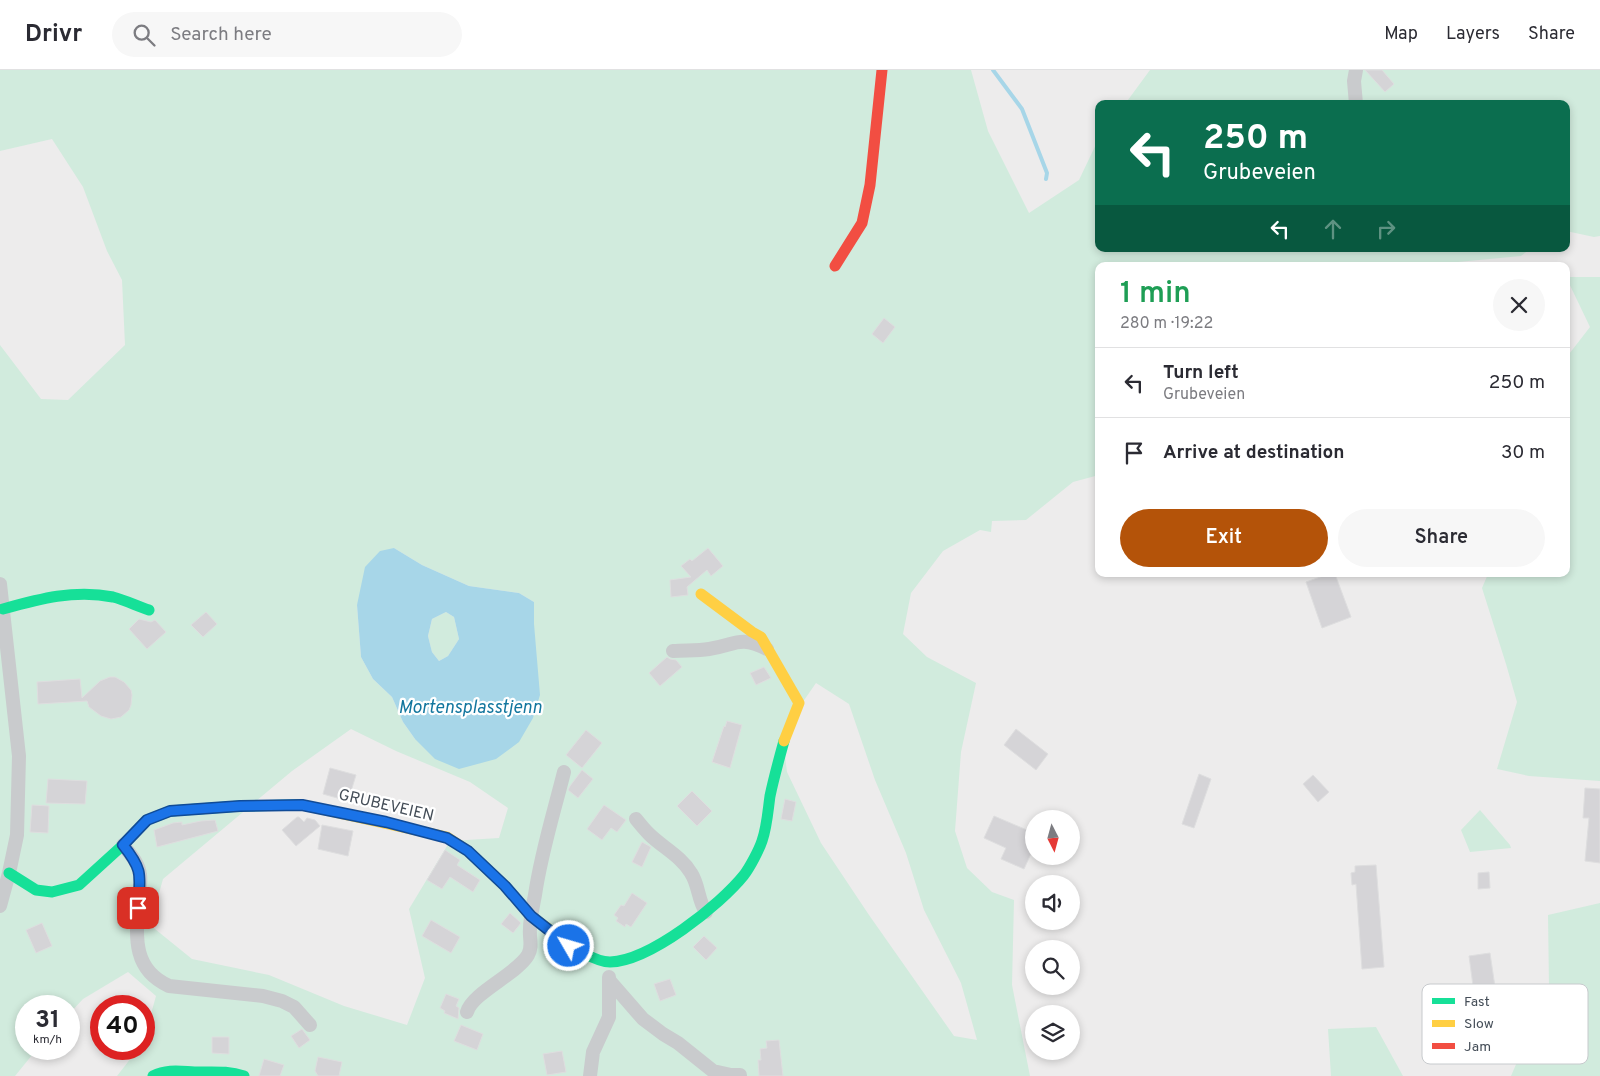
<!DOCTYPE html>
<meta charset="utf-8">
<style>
:root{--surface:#fff;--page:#f7f7f7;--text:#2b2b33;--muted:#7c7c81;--line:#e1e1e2;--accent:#b45309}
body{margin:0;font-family:Overpass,sans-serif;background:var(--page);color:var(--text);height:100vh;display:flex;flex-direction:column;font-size:19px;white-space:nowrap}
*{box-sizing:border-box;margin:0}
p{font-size:16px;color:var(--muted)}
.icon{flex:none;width:28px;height:28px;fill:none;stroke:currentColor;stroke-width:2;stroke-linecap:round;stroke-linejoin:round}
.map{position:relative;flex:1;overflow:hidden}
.side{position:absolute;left:1095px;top:192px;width:475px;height:315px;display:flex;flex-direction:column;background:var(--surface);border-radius:10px;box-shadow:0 2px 8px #0003}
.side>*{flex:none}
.banner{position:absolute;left:1095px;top:30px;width:475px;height:152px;border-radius:10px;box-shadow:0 2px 8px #0003;background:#0b6e4f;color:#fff;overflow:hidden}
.needle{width:32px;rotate:174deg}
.tools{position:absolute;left:1025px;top:740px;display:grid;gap:10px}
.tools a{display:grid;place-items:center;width:55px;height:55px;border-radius:50%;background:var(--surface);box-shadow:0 2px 8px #0003;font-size:25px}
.speed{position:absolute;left:15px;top:925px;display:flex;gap:10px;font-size:25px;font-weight:700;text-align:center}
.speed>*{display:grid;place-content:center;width:65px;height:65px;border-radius:50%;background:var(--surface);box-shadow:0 2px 8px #0003;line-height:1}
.speed small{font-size:12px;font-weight:400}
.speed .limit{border:8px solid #d22;background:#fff;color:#111}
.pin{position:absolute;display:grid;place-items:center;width:42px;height:42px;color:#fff;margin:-21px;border-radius:10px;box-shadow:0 2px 8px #0006}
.me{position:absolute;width:55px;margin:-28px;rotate:308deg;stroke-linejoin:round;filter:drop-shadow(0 0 4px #0008)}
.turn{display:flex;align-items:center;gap:18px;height:105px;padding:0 25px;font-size:22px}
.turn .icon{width:65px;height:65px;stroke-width:2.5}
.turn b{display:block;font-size:35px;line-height:42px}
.lanes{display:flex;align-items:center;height:48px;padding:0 25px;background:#0003;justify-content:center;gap:25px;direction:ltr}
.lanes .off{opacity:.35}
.round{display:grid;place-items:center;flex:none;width:52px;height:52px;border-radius:26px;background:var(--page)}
.overview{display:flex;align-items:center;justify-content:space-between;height:85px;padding:0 25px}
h1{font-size:30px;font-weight:600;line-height:38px;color:#1e9e55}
.primary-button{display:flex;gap:10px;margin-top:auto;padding:10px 25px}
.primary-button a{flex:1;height:58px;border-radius:30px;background:var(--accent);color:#fff;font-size:20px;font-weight:600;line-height:58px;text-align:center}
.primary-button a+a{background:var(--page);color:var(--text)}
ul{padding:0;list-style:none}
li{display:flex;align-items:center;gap:15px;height:70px;padding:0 25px;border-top:1px solid var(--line)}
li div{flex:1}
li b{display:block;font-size:19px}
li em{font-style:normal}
header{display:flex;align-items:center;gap:30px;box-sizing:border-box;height:70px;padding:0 25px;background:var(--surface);border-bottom:1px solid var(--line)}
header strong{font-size:24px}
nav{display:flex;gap:28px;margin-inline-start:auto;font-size:18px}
.search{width:350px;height:45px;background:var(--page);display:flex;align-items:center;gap:12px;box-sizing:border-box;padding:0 18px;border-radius:28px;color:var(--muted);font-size:19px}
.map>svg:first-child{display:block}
.green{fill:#d1ebdd;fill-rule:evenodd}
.water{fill:#a7d6e8;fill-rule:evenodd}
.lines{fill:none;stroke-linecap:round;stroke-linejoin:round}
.stream{stroke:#a7d6e8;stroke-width:4}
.building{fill:#d5d4d7;stroke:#dededf}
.street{stroke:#c9cbcd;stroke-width:14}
.fast{stroke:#16e098;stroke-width:11}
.slow{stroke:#ffcf43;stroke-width:11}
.jam{stroke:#f24e42;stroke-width:11}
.route-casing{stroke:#114b97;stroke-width:12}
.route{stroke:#1a73e8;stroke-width:9}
.labels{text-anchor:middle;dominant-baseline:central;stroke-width:4.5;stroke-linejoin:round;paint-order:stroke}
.street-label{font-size:16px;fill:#454e58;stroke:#fff}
.water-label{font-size:18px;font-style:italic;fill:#12769e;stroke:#fff}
.key{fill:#fff;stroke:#c7cacd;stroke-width:1}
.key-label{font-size:14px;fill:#454e58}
</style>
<header>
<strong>Drivr</strong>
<div class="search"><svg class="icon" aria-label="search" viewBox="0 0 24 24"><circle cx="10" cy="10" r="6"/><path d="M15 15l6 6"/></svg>Search here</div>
<nav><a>Map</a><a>Layers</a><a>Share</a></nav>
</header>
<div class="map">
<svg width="1600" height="1006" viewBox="0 0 1600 1006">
<rect width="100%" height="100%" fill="#edecec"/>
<!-- green -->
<path class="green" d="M0 0H971L988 61 1029 143 1079 110 1099 68V179H1530L1521 186 1458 192 1453 196H1099V405L1073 412 1026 450 992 451 991 462 980 460 943 481 911 523 903 564 927 587 976 613 961 682 955 761 967 798 992 822 1014 830 1012 915 1030 1006H117L138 979H144V969L156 926 128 902 83 929 69 944V936H26V979H37L15 1006H0V275L41 329 68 330 125 275 122 210 107 181 83 117 52 69 0 81ZM394 478 422 495 469 516 519 523 534 532V554L415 669 403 652 392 627 373 609 361 587 357 535ZM816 613 849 634 875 710 906 783 924 840 961 913 977 970 954 966 869 845 821 773 787 702 782 662ZM351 659 396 681 470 712 508 738 499 768 450 771 409 839 425 908 407 955 344 936 269 905 192 889 150 855 163 809 292 701Z
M1150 0H1600V166L1594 167 1566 161V34H1125Z
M1566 207H1600V711L1529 706 1497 699 1517 632 1506 594 1482 518 1488 504H1566V288L1590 257Z
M446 542 454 547 459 569 448 586 439 591 432 582 428 566 432 549Z
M1480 740 1510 775 1511 778 1470 782 1461 760Z
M1600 833V1006H1511L1549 918 1548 845Z
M1376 957 1403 1006H1331L1328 959Z"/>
<!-- water -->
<path class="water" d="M394 478 422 495 469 516 519 523 534 532V554L540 625 533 648 519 672 496 689 459 699 435 689 415 669 403 652 392 627 373 609 361 587 357 535 365 497 380 481ZM446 542 454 547 459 569 448 586 439 591 432 582 428 566 432 549Z"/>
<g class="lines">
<!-- stream -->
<path class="stream" d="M993 0 1022 39 1047 103 1046 109"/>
</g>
<!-- building -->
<path class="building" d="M1365 0H1382L1394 14 1385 22Z
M884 248 895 257 883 273 872 264Z
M708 478 723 496 711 506 707 500 687 517 688 525 671 527 670 510 691 507 681 496 690 489 692 491Z
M1329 504H1335L1351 547 1322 558 1306 512Z
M206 542 217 554 203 567 191 555Z
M139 549 151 552 155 550 166 562 147 579 129 559Z
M667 587 670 589 676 590 682 597 660 616 649 603Z
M764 597 771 608 756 615 750 603Z
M110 607H115L124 612 131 620 132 625 131 635 129 640 121 647 111 649 101 646 89 637 87 631 38 634 37 612 80 609 82 628 100 611Z
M727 651 742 655 730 698 712 692 724 656 725 657Z
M1016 659 1048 684 1036 700 1004 675Z
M586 660 602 673 582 698 566 685Z
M330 698 356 705 348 731 323 724Z
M582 700 593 709 578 728 568 720 570 716Z
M1199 704 1211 709 1194 758 1182 754Z
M1313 705 1329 722 1318 732 1303 714Z
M48 709 87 711 85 734 46 733Z
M1585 718 1600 719V793L1585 791 1589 748H1583Z
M692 721 712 741 697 756 677 736Z
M785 729 796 732 792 751 781 749Z
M32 735 49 736 48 763 30 762Z
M604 735 626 750 617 762 611 758 602 770 587 759Z
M994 746 1034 763V777L1024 799 1001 789 1006 778 984 768Z
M297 747H299L304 752 307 748 315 750 320 756 296 776 282 760Z
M215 750 218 761 157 777 154 760 173 753 182 752V755L201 751Z
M322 755 353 761 348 786 318 779Z
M642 772 651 777 642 797 632 792Z
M445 780 460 790 457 795 480 810 473 822 450 807 442 819 427 810Z
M1376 795 1384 897 1362 899 1356 814 1352 815 1351 803 1355 802V796Z
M1489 802 1490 818 1478 819V803Z
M632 823 647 833 631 857 626 854 625 857 616 851 618 848 614 845 621 835 624 836Z
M510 843 521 853 513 863 501 854Z
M431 850 460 867 451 883 422 866Z
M42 853 52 876 36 883 26 860Z
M704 866 717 878 706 890 693 877Z
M1490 883 1503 971 1481 975 1469 886Z
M670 909 676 925 660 931 654 914Z
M446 924 459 929 456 936 459 938 458 949 444 943 445 941 440 938Z
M461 955 483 964 477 980 454 971Z
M302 959 310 970 299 978 291 966Z
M212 967H229V984L212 983Z
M779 970 783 1006H759L758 990H761L760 979 767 978 766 971Z
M562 981 566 1002 547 1005 543 984Z
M318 987 342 992 339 1006H318L315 1001Z
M264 989 284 995 280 1006H259Z"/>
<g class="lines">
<!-- street -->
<path class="street" d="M1356 0 1354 11 1356 34
M0 514 19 686 17 765 9 803 0 836
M673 581C685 580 697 581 709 579 737 575 738 565 767 579
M636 749C640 754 644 759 649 764 662 777 681 786 691 803 699 815 698 831 706 842
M123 775C130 784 139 793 140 805 141 811 140 818 139 825 137 861 129 898 169 916L263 926 282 931 294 937 310 955
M609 910 643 949 663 964 678 973 713 1001 731 1005H740
M467 942C472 923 517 904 528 885 533 877 529 868 530 859 530 848 533 836 535 825 541 783 554 742 564 702
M590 1006 593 982 609 947V907"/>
<!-- fast -->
<path class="fast" d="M3 539C39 529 75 519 113 527 125 530 137 536 149 540
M9 803 36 820 52 822 79 815 123 775 147 750 170 741 240 736 297 735
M547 858C561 869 591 892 610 892 650 891 720 835 744 805 750 797 759 780 762 771 767 757 768 740 770 726 774 707 779 689 784 671
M153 1006C169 998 183 1002 200 1002 216 1002 229 1001 244 1006"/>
<!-- slow -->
<path class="slow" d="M701 524 752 562 761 567 799 633 784 671
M297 735H302L447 767 468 781 505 816 531 846 547 858"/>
<!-- jam -->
<path class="jam" d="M835 196 862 153 870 115 882 0"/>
</g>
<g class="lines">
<!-- route casing -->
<g class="route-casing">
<path id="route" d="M138 838C140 806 144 801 123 775L147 750 170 741 240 736 302 735 386 752 447 768 468 781 505 816 531 846 569 876"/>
</g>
<!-- route -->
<use href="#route" class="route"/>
</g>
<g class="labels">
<!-- street labels -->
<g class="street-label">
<text transform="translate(386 736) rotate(13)">GRUBEVEIEN</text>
</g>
<!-- water labels -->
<g class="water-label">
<text x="470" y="638">Mortensplasstjenn</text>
</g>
</g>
<!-- legend -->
<rect x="1422" y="914" width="166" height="80" rx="8" class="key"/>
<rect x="1432" y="928" width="23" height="6" fill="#16e098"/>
<rect x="1432" y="950" width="23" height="7" fill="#ffcf43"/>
<rect x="1432" y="973" width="23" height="6" fill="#f24e42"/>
<g class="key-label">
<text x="1464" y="936">Fast</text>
<text x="1464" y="958">Slow</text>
<text x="1464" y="981">Jam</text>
</g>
</svg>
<div class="tools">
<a><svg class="needle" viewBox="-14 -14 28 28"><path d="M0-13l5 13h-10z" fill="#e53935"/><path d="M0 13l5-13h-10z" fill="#7c7c81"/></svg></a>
<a><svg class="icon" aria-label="sound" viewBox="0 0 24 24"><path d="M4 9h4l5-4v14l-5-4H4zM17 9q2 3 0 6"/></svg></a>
<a><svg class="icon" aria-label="search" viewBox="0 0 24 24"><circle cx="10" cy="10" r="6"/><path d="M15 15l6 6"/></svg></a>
<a><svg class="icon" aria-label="layers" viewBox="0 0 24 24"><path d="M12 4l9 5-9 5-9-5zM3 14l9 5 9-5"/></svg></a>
</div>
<div class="speed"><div>31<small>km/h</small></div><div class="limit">40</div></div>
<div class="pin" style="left:138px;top:838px;background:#d93025"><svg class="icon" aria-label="arrive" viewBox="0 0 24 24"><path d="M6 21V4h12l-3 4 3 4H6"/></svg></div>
<svg class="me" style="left:569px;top:876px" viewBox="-20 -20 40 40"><circle r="17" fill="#1a73e8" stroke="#fff" stroke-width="3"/><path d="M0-11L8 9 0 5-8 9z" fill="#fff"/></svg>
<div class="banner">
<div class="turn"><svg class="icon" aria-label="left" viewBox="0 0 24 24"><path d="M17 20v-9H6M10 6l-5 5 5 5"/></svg><div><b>250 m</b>Grubeveien</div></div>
<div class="lanes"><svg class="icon" aria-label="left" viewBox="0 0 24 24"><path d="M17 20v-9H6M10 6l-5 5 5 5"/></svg><svg class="icon off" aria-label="ahead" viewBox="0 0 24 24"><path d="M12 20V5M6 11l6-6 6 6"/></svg><svg class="icon off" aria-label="right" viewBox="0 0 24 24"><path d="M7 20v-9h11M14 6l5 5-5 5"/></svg></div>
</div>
<section class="side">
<div class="overview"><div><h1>1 min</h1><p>280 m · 19:22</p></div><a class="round"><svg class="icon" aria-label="close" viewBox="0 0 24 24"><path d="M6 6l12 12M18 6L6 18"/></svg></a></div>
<ul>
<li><svg class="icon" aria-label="left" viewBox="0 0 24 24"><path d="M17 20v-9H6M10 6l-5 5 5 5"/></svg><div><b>Turn left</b><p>Grubeveien</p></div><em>250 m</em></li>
<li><svg class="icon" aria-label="arrive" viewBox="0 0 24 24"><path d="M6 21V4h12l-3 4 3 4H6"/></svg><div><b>Arrive at destination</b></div><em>30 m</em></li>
</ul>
<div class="primary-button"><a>Exit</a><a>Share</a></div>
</section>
</div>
